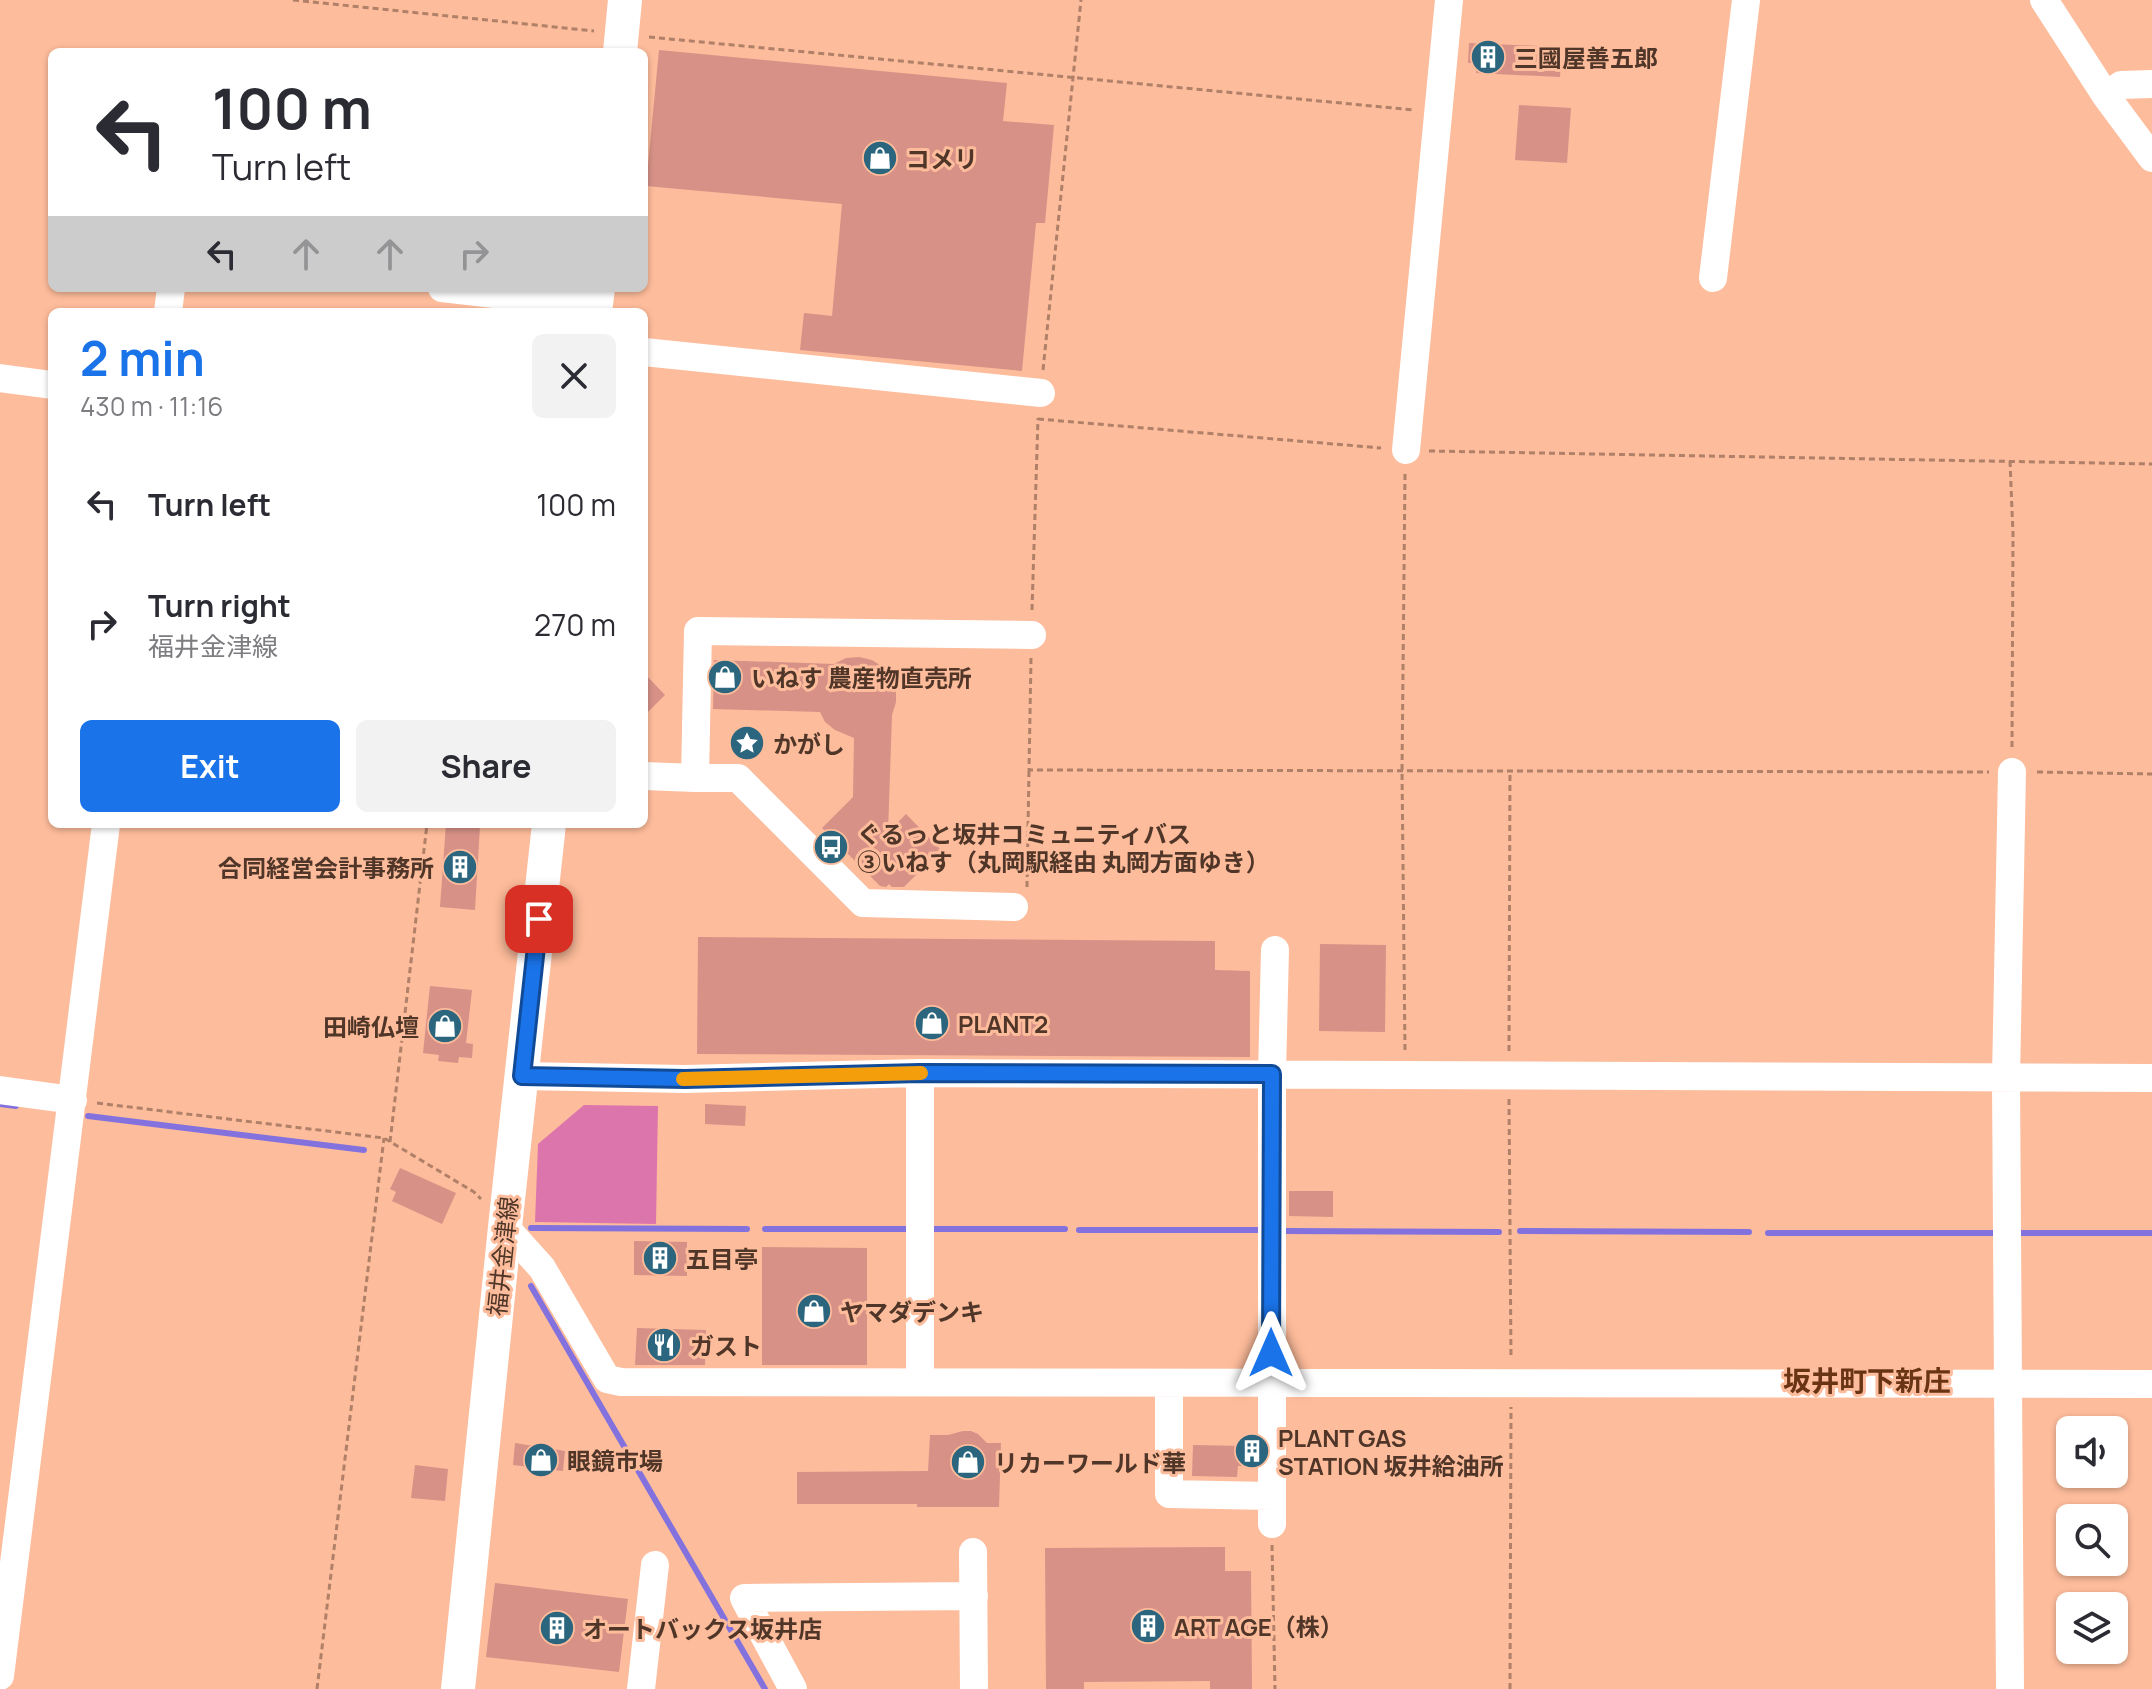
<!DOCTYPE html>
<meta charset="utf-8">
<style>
:root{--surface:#fff;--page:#f2f2f3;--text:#2b2b33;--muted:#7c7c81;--accent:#1a73e8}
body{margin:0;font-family:Manrope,"Noto Sans JP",sans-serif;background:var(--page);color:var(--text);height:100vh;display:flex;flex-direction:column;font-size:30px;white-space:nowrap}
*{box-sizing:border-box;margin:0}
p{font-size:26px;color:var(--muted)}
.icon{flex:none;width:44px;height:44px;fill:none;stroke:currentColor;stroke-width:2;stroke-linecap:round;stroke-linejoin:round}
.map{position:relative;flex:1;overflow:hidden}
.panel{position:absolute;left:48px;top:308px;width:600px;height:520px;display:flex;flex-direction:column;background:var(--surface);border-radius:12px;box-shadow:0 2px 6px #0004}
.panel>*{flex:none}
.hud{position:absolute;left:48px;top:48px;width:600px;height:244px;border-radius:12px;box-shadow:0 2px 6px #0004;background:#fff;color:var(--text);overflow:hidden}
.tools{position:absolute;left:2056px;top:1416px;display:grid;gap:16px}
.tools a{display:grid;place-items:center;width:72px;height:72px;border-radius:12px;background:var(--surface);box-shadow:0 2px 6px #0004;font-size:40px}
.pin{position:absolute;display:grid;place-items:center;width:68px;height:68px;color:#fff;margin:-34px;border-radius:16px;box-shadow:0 4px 12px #0006}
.me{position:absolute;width:88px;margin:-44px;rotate:0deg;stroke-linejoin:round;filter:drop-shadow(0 0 6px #0008)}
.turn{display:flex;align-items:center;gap:28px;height:168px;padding:0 32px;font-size:36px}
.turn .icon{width:104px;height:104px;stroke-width:2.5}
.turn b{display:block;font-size:56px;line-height:68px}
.lanes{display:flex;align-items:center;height:76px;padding:0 32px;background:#0003;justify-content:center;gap:40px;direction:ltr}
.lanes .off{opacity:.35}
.round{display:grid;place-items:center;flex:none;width:84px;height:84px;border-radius:12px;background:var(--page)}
.headline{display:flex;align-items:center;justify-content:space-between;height:136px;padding:0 32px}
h1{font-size:48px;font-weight:700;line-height:60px;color:var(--accent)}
.action{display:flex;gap:16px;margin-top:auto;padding:16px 32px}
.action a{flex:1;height:92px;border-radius:12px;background:var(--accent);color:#fff;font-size:32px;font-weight:700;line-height:92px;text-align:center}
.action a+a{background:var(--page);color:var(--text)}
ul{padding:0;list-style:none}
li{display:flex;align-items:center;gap:24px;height:120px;padding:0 32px}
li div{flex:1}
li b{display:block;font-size:30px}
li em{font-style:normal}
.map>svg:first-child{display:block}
.green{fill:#dd75ad}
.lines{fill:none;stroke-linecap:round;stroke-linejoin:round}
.stream{stroke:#8372de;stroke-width:6}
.building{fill:#d79187}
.path{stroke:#b08068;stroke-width:3;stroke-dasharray:6 4;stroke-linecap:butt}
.minor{stroke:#fff;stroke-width:28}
.major{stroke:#fff;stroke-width:34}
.route-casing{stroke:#114b97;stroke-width:20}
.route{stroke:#1a73e8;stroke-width:14}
.slow{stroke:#f59e0b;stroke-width:14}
.labels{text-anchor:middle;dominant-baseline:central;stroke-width:6;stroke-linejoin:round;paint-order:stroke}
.poi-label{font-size:24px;font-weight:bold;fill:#503628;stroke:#fdbc9b;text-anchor:start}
.street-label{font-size:24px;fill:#503628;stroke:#fdbc9b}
.quarter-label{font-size:28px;font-weight:bold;fill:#693414;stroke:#fdbc9b}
</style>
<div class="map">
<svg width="2152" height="1689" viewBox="0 0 2152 1689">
<rect width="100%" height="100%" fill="#fdbc9b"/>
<!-- green -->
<path class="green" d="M584 1105 658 1106 656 1224 535 1222 538 1144Z"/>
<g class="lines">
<!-- stream -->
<path class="stream" d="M0 1104 16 1106
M88 1116 364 1150
M531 1228 747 1229
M765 1229H908
M929 1229H1065
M1079 1230H1258
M1283 1231 1499 1232
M1520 1231 1749 1232
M1768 1233H1998
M2021 1233H2152
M531 1286 765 1689"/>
</g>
<!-- building -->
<path class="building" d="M1469 43 1562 47 1560 77 1476 73V63H1468Z
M659 50 1007 83 1003 121 1054 125 1045 223H1036L1022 371 800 350 804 313 832 316 842 204 646 186Z
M1519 105 1571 108 1567 163 1515 160Z
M859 657 872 660 883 667 891 677 896 689V702L892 715 888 832 906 814 941 850 904 887H892L889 884 886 887 880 886 822 828 853 797 854 738 835 730 825 722 820 712 713 709 714 660 834 664 846 658Z
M644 673 665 695 644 716Z
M446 824 480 826 475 910 440 907Z
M698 937 1215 941V970L1250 971V1057L697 1054Z
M1320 944 1386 945 1385 1032 1319 1031Z
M430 986 472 990 466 1043 473 1044 472 1058 459 1057 458 1063 438 1061 439 1055 423 1053Z
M705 1104 746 1106 745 1126 705 1124Z
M400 1168 456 1193 442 1224 392 1201 396 1192 390 1189Z
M1289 1191H1333V1217L1289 1216Z
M634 1241 687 1242V1276L634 1275Z
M762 1247 867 1248V1365H762Z
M637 1328 706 1330 705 1365H635Z
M963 1431H971L978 1434 987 1443H1001L999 1507H917V1504H797V1472L928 1471 930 1435H948Z
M1245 1435 1255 1436V1466H1238L1237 1477 1192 1476 1193 1445 1245 1446Z
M515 1443 565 1451 563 1471 513 1465Z
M415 1465 448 1469 445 1501 411 1498Z
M1225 1547V1571H1251L1252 1689H1210V1681L1084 1682V1689H1046L1045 1548Z
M495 1583 628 1599 619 1672 486 1657Z"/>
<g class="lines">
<!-- path -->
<path class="path" d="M293 0 594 31
M649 37 1414 110
M1043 370 1081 0
M1038 419 1381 448
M1429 451 2152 464
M2010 461 2013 534 2012 748
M1405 474 1402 771 1405 1051
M1032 610 1038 418
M1031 658 1029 770 1989 772
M2037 772 2152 774
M1027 887 1029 770
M1509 1051 1510 771
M1509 1099 1511 1359
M97 1103 384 1138 474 1192 481 1199
M390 1142 427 824
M1272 1545 1275 1689
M317 1689 384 1138
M1510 1689 1511 1407"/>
<!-- minor -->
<path class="minor" d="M2044 0 2106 96 2152 158
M2106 96 2121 85 2152 84
M1713 278 1746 0
M442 288 596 306
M168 312 171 288
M644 352 1041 393
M0 378 52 385
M1406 450 1449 0
M644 776 695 778 698 631 1032 635
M695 778H738L863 903 1014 907
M920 1073V1382
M522 1076 685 1079 920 1073 2152 1078
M0 1090 73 1100
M505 1227 542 1268 607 1379 621 1382 2152 1384
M1169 1383V1494L1271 1496
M1272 1524V1074L1275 950
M973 1552 974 1689
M0 1676 106 824
M641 1689 655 1565
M793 1689 744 1598 974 1596
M2010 1689 2006 1078 2012 772"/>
<!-- major -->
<path class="major" d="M620 52 625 0
M595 312 598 288
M458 1689 505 1227 549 824"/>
</g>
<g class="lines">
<!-- route casing -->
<g class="route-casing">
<path id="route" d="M539 919 522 1076 685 1079 920 1073 1272 1074 1271 1353"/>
</g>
<!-- route -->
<use href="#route" class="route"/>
<!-- slow -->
<path class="slow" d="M683 1079 921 1073"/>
</g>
<!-- icons -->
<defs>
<g id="building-disc" transform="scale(1.8)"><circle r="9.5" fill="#2b667e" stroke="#fdbc9b"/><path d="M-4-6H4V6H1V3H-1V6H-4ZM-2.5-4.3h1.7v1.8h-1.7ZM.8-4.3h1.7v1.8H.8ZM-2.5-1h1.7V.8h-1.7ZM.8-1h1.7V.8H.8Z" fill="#fff"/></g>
<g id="shop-disc" transform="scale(1.8)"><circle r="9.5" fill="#2b667e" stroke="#fdbc9b"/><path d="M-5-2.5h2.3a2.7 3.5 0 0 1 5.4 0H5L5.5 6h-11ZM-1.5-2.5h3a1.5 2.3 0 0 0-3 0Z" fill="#fff"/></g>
<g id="sight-disc" transform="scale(1.8)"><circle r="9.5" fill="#2b667e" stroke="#fdbc9b"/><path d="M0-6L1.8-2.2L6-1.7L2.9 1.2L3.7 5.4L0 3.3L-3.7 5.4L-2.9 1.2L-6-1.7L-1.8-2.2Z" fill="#fff"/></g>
<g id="bus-disc" transform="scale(1.8)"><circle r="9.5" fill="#2b667e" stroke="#fdbc9b"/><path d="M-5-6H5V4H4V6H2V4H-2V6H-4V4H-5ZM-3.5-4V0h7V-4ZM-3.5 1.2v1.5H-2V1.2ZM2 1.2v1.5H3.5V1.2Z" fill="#fff"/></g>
<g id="restaurant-disc" transform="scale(1.8)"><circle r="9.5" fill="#2b667e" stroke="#fdbc9b"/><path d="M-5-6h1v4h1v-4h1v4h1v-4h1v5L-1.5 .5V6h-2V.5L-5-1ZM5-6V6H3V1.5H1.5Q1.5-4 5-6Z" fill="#fff"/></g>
</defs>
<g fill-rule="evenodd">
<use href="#building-disc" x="1488" y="57"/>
<use href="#shop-disc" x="880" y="158"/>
<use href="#shop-disc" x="725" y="677"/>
<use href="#sight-disc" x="747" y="743"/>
<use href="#bus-disc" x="831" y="847"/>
<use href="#building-disc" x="460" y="867"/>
<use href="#shop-disc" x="932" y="1023"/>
<use href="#shop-disc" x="445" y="1026"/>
<use href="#building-disc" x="660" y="1258"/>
<use href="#shop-disc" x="814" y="1311"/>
<use href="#restaurant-disc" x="664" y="1345"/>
<use href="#building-disc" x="1252" y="1451"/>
<use href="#shop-disc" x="541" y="1460"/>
<use href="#shop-disc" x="968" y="1462"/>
<use href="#building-disc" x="1148" y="1626"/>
<use href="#building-disc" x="557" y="1628"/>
</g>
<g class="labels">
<!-- poi labels -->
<g class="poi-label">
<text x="1514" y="57">三國屋善五郎</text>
<text x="906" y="158">コメリ</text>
<text x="751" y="677">いねす 農産物直売所</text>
<text x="773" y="743">かがし</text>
<text x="857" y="833">ぐるっと坂井コミュニティバス<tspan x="857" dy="28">③いねす（丸岡駅経由 丸岡方面ゆき）</tspan></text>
<text x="434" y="867" text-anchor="end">合同経営会計事務所</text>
<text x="958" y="1023">PLANT2</text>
<text x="419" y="1026" text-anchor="end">田崎仏壇</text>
<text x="686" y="1258">五目亭</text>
<text x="840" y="1311">ヤマダデンキ</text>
<text x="690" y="1345">ガスト</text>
<text x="1278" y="1437">PLANT GAS<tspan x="1278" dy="28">STATION 坂井給油所</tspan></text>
<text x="567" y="1460">眼鏡市場</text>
<text x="994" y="1462">リカーワールド華</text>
<text x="1174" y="1626">ART AGE（株）</text>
<text x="583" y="1628">オートバックス坂井店</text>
</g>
<!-- street labels -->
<g class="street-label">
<text transform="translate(502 1256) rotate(-84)">福井金津線</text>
</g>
<!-- quarter labels -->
<g class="quarter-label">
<text x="1867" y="1380">坂井町下新庄</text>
</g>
</g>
</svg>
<div class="tools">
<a><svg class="icon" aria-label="sound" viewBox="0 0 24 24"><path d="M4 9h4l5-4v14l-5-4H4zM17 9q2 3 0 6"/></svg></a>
<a><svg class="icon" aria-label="search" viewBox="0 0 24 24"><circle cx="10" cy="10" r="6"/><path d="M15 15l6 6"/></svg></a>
<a><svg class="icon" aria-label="layers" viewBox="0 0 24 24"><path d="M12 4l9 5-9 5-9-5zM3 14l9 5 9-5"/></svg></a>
</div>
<div class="pin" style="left:539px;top:919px;background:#d93025"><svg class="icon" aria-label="arrive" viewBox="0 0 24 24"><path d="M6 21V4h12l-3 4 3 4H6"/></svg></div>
<svg class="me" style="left:1271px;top:1353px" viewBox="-20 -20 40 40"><path d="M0-17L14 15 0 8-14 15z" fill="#1a73e8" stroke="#fff" stroke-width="4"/></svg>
<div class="hud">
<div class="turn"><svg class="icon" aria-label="left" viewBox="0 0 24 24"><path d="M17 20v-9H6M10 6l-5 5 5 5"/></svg><div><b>100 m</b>Turn left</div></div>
<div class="lanes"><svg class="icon" aria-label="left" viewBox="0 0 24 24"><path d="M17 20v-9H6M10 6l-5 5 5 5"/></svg><svg class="icon off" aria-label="ahead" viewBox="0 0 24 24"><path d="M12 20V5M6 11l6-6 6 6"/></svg><svg class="icon off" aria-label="ahead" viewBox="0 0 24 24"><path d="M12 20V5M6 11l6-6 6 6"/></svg><svg class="icon off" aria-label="right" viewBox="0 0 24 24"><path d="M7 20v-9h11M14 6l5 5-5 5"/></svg></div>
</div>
<section class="panel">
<div class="headline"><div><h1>2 min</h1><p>430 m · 11:16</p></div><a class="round"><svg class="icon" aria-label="close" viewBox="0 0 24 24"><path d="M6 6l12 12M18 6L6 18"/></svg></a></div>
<ul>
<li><svg class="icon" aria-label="left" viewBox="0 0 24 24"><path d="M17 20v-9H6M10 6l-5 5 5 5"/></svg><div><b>Turn left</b></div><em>100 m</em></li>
<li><svg class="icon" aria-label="right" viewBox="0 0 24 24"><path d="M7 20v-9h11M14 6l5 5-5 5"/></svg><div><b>Turn right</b><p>福井金津線</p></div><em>270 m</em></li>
</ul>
<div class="action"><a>Exit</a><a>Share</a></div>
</section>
</div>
